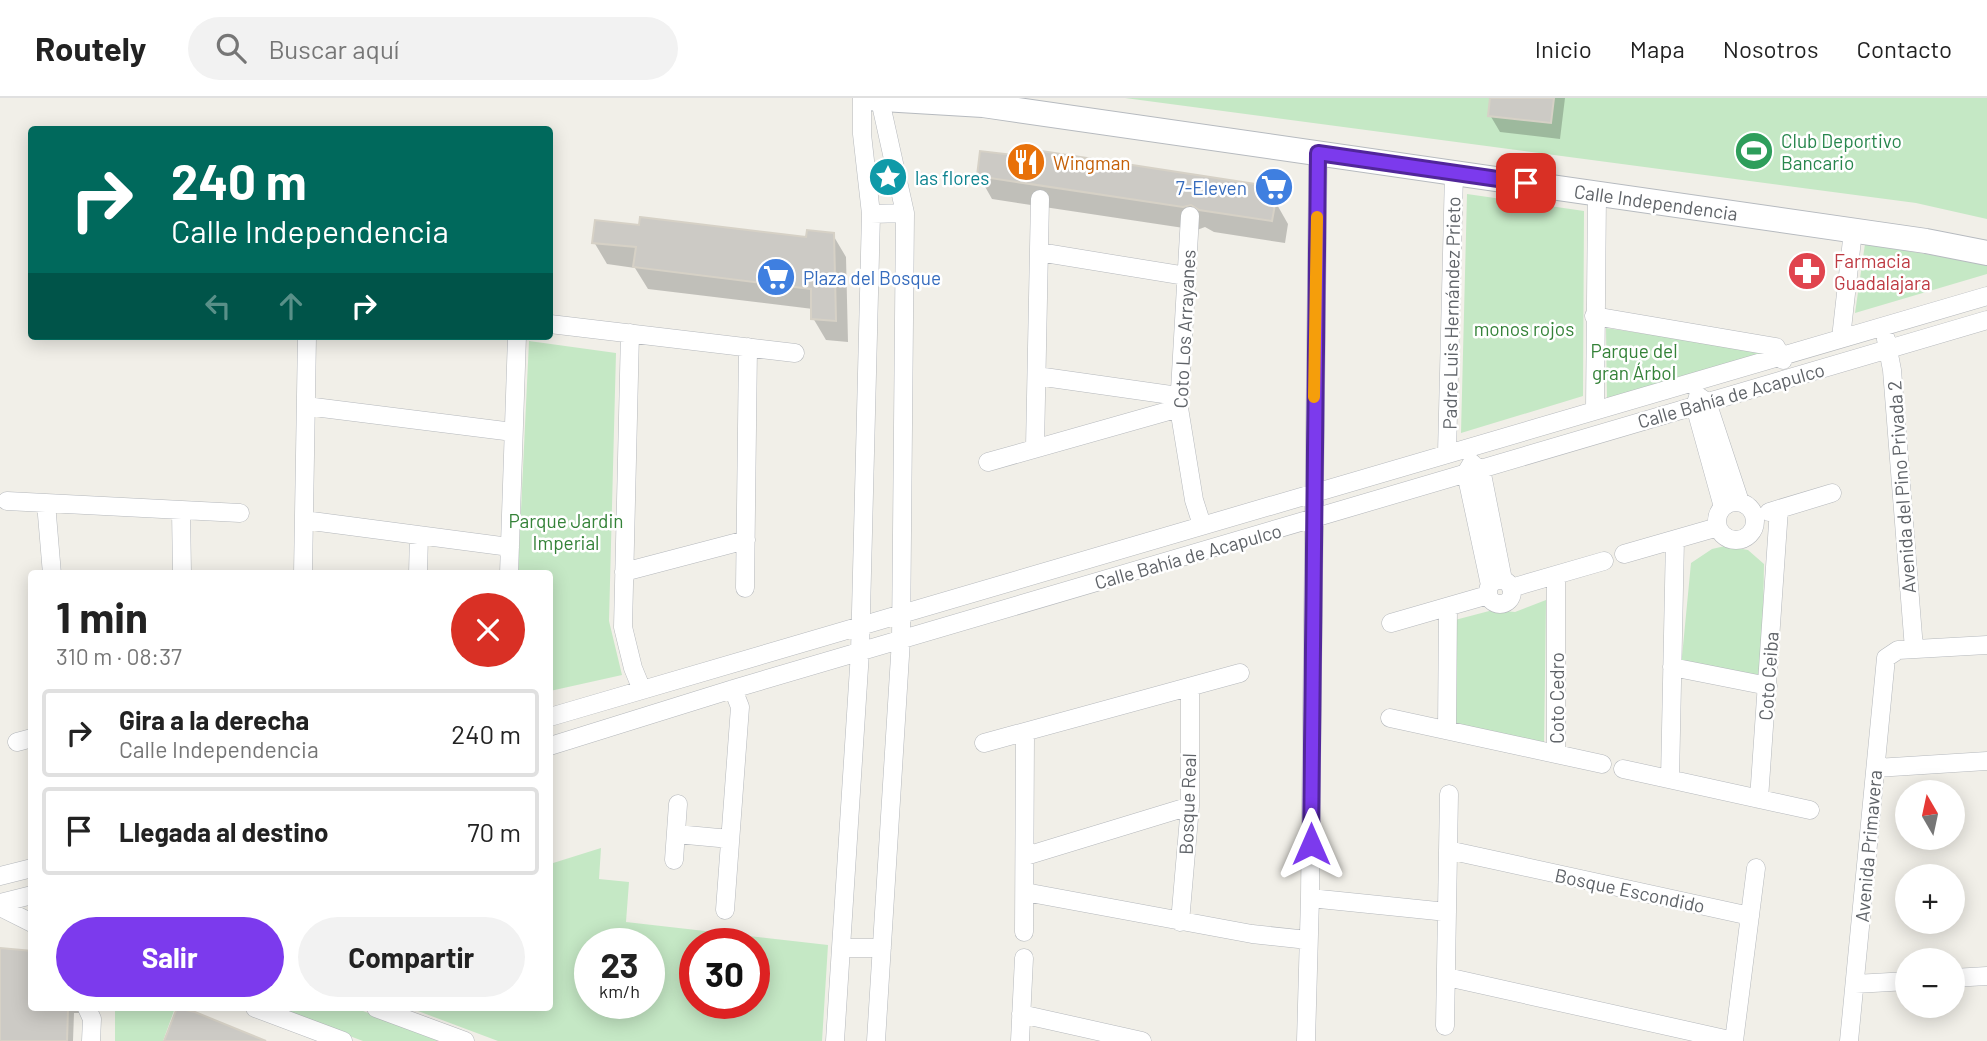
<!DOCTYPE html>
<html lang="es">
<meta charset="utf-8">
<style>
:root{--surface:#fff;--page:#f2f2f2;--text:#222;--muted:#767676;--line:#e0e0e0;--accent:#7c3aed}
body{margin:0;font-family:Barlow,sans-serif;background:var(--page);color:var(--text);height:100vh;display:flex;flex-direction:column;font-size:26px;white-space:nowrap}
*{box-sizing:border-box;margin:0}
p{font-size:23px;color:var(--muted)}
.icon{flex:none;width:38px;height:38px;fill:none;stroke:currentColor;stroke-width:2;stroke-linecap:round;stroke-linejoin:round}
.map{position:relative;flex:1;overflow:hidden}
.drawer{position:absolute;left:28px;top:472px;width:525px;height:441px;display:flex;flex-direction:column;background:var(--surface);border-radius:7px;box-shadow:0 4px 18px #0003}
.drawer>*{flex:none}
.hud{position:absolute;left:28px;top:28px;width:525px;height:214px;border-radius:7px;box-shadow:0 4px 18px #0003;background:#00695c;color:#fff;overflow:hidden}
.needle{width:46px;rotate:351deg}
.controls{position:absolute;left:1895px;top:682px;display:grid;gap:14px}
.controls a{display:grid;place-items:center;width:70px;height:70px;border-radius:50%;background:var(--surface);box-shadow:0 4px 18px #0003;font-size:35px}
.speed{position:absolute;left:574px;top:830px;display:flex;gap:14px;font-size:35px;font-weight:700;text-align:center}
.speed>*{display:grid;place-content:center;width:91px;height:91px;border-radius:50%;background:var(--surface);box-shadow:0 4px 18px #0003;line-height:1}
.speed small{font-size:18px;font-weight:400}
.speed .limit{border:10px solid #d22;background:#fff;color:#111}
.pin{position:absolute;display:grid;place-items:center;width:60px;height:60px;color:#fff;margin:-30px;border-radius:14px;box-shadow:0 4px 10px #0006}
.me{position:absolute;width:77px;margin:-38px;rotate:0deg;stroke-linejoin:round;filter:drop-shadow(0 0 5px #0008)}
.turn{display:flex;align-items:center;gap:24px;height:147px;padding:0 28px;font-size:32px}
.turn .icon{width:91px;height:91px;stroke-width:2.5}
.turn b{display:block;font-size:49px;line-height:60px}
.lanes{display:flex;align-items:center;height:66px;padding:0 28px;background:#0003;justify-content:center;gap:35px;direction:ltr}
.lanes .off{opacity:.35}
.round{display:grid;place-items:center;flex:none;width:74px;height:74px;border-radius:37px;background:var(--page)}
.headline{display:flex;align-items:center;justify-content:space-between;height:119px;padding:0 28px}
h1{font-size:42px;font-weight:700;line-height:52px}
.action{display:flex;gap:14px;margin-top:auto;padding:14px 28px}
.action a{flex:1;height:80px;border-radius:42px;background:var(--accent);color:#fff;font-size:28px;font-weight:700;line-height:80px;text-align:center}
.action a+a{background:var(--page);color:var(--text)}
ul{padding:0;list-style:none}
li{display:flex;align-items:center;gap:21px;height:88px;margin:0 14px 10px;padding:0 14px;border:4px solid var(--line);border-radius:7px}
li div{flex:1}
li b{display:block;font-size:26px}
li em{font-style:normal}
header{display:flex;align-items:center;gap:42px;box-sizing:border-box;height:98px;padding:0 35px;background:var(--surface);border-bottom:2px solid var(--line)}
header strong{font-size:33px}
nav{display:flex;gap:38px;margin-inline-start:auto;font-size:24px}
.search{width:490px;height:63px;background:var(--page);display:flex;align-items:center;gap:18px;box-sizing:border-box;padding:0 24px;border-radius:38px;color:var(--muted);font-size:26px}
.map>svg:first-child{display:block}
.green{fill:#c5e8c5;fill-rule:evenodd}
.shadow{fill:#0003}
.building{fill:#cccac5;stroke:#d6d1c6;stroke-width:2}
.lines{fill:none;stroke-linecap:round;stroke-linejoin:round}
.street-casing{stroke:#b5b8bc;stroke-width:19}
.secondary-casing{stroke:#b6babf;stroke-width:26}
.street{stroke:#fff;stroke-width:18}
.secondary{stroke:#fff;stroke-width:24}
.route-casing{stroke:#51269a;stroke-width:18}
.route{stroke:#7c3aed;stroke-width:12}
.slow{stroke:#f59e0b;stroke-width:12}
.labels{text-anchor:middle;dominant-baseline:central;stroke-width:5;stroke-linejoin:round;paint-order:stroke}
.leisure-label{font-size:19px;fill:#27864d;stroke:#fff;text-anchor:start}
.food-label{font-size:19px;fill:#c56008;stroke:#fff;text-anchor:start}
.culture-label{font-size:19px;fill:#0d838f;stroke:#fff;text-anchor:start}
.shop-label{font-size:19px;fill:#366cbe;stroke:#fff;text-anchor:end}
.street-label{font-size:19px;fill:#5f6368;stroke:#fff}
.health-label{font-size:19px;fill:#be3a42;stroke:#fff;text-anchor:start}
.park-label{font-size:19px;fill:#348238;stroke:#fff}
</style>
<header>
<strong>Routely</strong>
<div class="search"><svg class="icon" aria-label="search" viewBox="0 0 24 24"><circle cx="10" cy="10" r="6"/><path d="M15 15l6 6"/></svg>Buscar aquí</div>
<nav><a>Inicio</a><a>Mapa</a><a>Nosotros</a><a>Contacto</a></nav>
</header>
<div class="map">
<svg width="1987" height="943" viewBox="0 0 1987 943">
<rect width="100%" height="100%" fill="#f1efe8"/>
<!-- green -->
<path class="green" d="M1125 0H1987V121L1916 105Z
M1467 96 1584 113 1583 298 1461 335Z
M1865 146 1987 166V176L1855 215Z
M1606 230 1769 254 1607 301Z
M529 243 616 255 609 523 622 577 550 593V476H518Z
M1725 448 1748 452 1764 466 1762 583 1681 569 1691 465 1712 451Z
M1546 502 1544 650 1452 635 1455 522 1493 512 1515 514Z
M601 750 599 781 629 784 626 824 828 847 822 943H498L410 910H550V766ZM649 845V905H590V845ZM754 845V905H695V845Z
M115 910H175L163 943H115Z
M275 910H355L443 943H363Z"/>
<!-- shadow -->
<path class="shadow" d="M1492 0H1565L1560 41 1500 34 1490 17Z
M979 78 1267 89 1288 126 1285 145 1214 134 1205 129 1197 132 992 101Z
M833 137 846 159 848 244 826 242 813 220V211L648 191 635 170 607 166 594 144 807 141Z
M0 853 32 910H81V915H74L73 943H0Z"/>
<!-- building -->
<path class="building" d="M1490 0H1554L1551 25 1488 18Z
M1022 50 1268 88 1276 101 1272 123 1199 112 1191 107 1183 109 977 78 980 53 1023 58Z
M640 119 806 139 807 132 834 135 836 223 811 221V191L633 169 636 149 592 145 595 122 639 127Z
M0 850 32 853V910L68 911 67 943H0Z
M177 910 195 914 266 943H164Z"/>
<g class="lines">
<!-- street casing -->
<g class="street-casing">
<path id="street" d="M871 116 905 115
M1190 118 1179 310 1194 402 1202 427
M1039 154 1186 178
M1594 218 1776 249 1783 262
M550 226 795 255
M630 235 623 529 633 570 642 592
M1841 240 1853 133
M1886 241 1892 272 1914 551
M1037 278 1178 298
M1698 298 1707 304 1740 404
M1698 299 1695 308 1723 409
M306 308 513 334
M1595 312 1597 96
M1035 349 1040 101
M1447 355 1454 75
M988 364 1179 310
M1472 365 1466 375 1490 487
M1472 366 1481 371 1503 482
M7 403 240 415
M1717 423a19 19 0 1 1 38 0a19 19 0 1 1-38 0Z
M46 405 52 476
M181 412 182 476
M1769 414 1832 395
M304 422 510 449
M1624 456 1718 429
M624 474 746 442
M303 476 307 238
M418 476 419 437
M509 476 517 238
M1488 494a12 12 0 1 1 24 0a12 12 0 1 1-24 0Z
M745 490 748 249
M1511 490 1604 463
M1391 525 1488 497
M1672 569 1768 588
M550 619 1987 198
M1390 620 1602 666
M1447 632 1448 509
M17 644 32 640
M984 645 1240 575
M550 648 733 591 1987 222
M1556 656V477
M1876 670 1987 663
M1623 671 1810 712
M1670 681 1675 441
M1759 701 1779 411
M676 736 730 741
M1448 752 1750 818
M1026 758 1190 708
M674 762 678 706
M0 778 32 770
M1025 794 1252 836 1308 842
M1310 800 1447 814
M0 805 32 797
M0 809 32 825
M725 812 740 609 733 591
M1180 824 1190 708V589
M1024 834 1025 636
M841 850H882
M1447 879 1734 943
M1953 880 1987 878
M1855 886 1908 883
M87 910 92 921 91 943
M255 910 343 943
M376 910 465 943
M1021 916 1142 943
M1445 928 1449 696
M835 943 860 554 871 116 862 36V0
M876 943 901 542 905 115 880 2
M1020 943 1024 860
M1306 943 1310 800 1318 55
M1734 943 1756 770
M1849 943 1886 560 1898 552 1987 547"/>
</g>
<!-- secondary casing -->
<g class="secondary-casing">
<path id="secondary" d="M866 0 983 7 1926 143 1987 155"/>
</g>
<!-- street -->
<use href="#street" class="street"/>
<!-- secondary -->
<use href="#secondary" class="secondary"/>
</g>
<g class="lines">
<!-- route casing -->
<g class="route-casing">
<path id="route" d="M1311 746 1318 55 1526 85"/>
</g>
<!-- route -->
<use href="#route" class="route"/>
<!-- slow -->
<path class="slow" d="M1314 299 1317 119"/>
</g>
<!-- icons -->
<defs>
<g id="stadium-disc" transform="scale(2.0125)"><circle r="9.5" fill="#2e9e5b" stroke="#fff"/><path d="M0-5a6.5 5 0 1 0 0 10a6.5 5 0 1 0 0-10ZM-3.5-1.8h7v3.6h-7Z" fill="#fff"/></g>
<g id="restaurant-disc" transform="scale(2.0125)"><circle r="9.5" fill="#e8710a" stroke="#fff"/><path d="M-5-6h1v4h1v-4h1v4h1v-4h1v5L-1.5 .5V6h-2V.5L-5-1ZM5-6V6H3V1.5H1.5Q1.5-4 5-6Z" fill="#fff"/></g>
<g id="sight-disc" transform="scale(2.0125)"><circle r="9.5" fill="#0f9aa8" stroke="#fff"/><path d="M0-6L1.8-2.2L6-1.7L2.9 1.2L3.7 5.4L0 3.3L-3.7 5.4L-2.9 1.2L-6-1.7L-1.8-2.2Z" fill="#fff"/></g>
<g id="supermarket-disc" transform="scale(2.0125)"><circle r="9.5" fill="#3f7fe0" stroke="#fff"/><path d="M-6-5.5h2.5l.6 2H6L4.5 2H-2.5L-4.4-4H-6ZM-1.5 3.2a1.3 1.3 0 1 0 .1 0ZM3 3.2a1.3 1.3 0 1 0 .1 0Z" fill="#fff"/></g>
<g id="pharmacy-disc" transform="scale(2.0125)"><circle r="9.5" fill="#e0444e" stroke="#fff"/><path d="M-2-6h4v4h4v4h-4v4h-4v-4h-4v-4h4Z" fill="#fff"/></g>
</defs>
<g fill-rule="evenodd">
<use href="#stadium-disc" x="1754" y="53"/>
<use href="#restaurant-disc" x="1026" y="64"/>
<use href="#sight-disc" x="888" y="79"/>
<use href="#supermarket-disc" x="1274" y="89"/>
<use href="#pharmacy-disc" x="1807" y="173"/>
<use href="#supermarket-disc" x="776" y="179"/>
</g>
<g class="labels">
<!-- leisure labels -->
<g class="leisure-label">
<text x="1781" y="42">Club Deportivo<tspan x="1781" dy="22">Bancario</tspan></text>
</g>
<!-- food labels -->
<g class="food-label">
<text x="1053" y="64">Wingman</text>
</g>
<!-- culture labels -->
<g class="culture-label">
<text x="915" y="79">las flores</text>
</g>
<!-- shop labels -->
<g class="shop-label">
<text x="1247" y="89">7-Eleven</text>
<text x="803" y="179" text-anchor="start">Plaza del Bosque</text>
</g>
<!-- street labels -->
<g class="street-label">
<text transform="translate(1656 104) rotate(8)">Calle Independencia</text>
<text transform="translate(1451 215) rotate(-89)">Padre Luis Hernández Prieto</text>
<text transform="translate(1184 231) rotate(-87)">Coto Los Arrayanes</text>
<text transform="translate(1731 297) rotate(-16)">Calle Bahía de Acapulco</text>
<text transform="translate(1901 389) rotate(-94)">Avenida del Pino Privada 2</text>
<text transform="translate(1188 458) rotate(-16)">Calle Bahía de Acapulco</text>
<text transform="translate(1768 578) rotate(-86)">Coto Ceiba</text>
<text transform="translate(1556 600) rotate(-90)">Coto Cedro</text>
<text transform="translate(1187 706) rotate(-88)">Bosque Real</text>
<text transform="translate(1868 748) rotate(-85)">Avenida Primavera</text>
<text transform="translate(1630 792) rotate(12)">Bosque Escondido</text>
</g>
<!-- health labels -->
<g class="health-label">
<text x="1834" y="162">Farmacia<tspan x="1834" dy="22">Guadalajara</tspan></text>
</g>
<!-- park labels -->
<g class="park-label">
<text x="1524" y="230">monos rojos</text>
<text x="1634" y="252">Parque del<tspan x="1634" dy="22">gran Árbol</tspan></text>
<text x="566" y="422">Parque Jardin<tspan x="566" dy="22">Imperial</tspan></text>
</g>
</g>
</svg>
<div class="controls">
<a><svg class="needle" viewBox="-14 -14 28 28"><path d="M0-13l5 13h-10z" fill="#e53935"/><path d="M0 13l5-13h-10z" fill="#767676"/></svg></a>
<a>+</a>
<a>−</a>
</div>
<div class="speed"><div>23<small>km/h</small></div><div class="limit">30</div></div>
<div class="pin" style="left:1526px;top:85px;background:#d93025"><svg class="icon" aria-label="arrive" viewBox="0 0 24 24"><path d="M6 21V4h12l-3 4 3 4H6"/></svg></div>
<svg class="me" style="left:1311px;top:746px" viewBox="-20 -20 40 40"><path d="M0-17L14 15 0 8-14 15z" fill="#7c3aed" stroke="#fff" stroke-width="4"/></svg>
<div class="hud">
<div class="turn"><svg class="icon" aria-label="right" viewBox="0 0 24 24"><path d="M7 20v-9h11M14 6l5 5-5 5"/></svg><div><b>240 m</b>Calle Independencia</div></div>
<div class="lanes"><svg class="icon off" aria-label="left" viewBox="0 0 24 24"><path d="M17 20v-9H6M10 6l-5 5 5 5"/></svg><svg class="icon off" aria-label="ahead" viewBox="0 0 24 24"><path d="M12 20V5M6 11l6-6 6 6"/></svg><svg class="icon" aria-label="right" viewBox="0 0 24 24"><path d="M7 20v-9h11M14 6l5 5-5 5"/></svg></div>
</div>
<section class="drawer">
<div class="headline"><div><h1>1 min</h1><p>310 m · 08:37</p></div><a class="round" style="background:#d93025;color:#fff"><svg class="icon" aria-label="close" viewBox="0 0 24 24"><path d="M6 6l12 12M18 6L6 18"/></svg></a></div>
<ul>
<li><svg class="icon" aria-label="right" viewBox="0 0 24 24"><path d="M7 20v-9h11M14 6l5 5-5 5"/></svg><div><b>Gira a la derecha</b><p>Calle Independencia</p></div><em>240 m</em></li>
<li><svg class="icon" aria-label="arrive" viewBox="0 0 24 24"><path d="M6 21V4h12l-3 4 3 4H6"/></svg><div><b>Llegada al destino</b></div><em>70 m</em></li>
</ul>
<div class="action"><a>Salir</a><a>Compartir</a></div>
</section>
</div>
